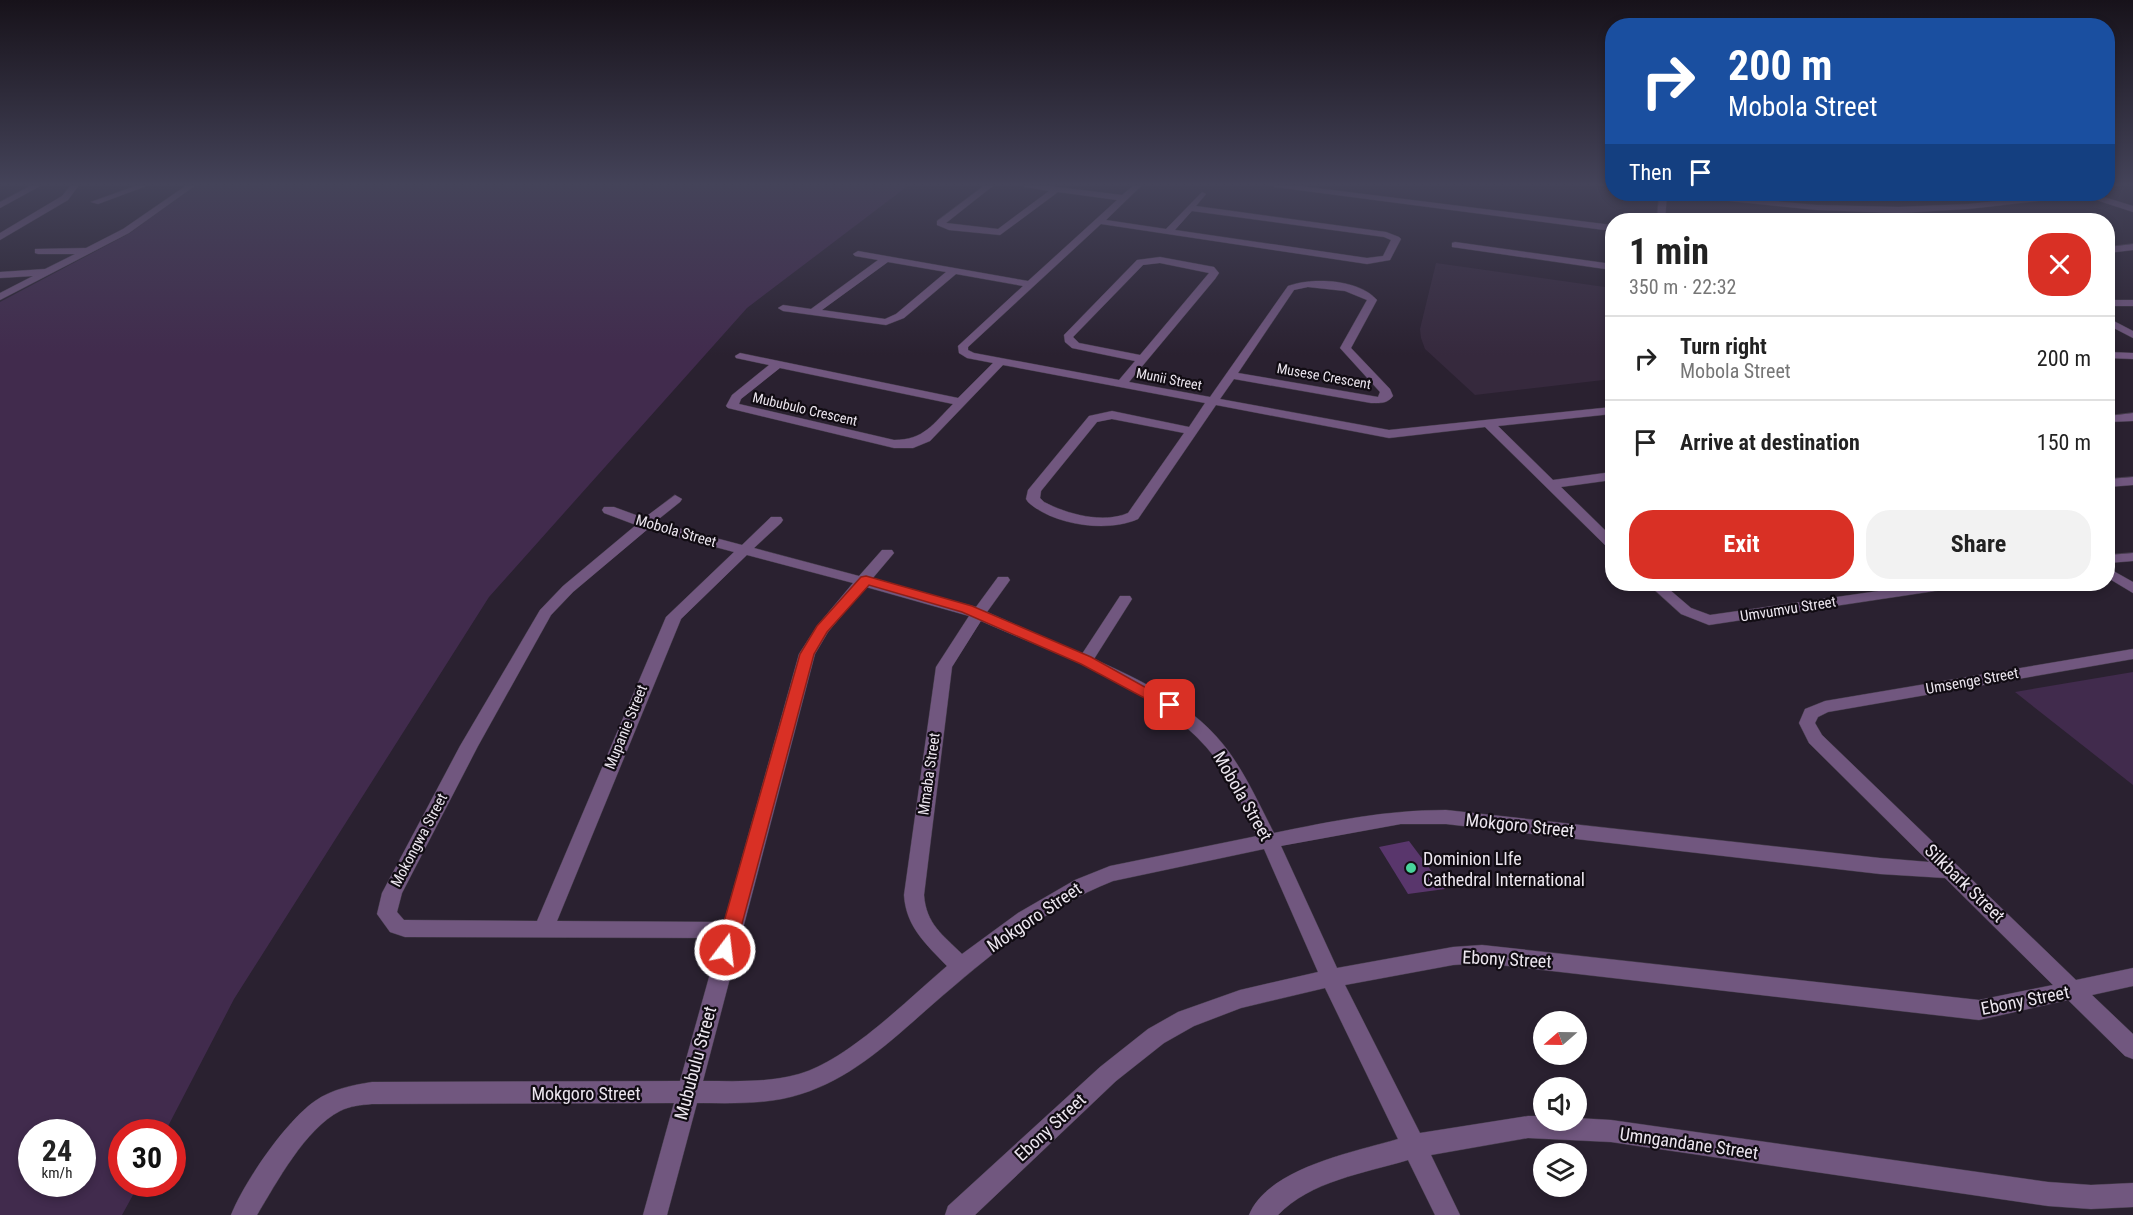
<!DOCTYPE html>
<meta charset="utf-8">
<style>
:root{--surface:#fff;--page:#f2f2f2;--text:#222;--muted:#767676;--line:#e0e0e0;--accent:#d93025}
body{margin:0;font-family:"Roboto Condensed",sans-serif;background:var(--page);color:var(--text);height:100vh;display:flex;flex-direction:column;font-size:22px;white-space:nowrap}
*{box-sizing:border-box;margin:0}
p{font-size:20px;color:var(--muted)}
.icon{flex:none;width:33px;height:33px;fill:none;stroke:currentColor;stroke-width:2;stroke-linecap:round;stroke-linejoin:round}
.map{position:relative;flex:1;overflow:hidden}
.drawer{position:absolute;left:1605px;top:213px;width:510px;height:378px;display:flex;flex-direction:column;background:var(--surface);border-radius:24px;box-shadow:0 3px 9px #0003}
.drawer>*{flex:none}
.guide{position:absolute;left:1605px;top:18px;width:510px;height:183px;border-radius:24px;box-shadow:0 3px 9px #0003;background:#1a4fa0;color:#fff;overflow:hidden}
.needle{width:39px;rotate:250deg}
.controls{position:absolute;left:1533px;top:1011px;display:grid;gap:12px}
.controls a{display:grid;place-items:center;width:54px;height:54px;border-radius:50%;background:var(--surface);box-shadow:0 3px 9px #0003;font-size:30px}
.speed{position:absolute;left:18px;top:1119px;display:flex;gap:12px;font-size:30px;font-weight:700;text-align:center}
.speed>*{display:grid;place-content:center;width:78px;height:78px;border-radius:50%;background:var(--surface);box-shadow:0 3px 9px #0003;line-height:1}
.speed small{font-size:15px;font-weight:400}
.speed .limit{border:9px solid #d22;background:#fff;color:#111}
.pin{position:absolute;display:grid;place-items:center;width:51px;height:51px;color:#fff;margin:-26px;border-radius:12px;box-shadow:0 3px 9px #0006}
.me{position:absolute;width:66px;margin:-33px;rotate:15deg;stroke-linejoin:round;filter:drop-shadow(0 0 4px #0008)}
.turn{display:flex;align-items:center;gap:21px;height:126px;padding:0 24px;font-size:27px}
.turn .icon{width:78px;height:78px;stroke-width:2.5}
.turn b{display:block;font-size:42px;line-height:51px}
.then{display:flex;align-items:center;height:57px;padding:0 24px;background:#0003;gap:12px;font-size:22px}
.round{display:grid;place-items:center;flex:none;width:63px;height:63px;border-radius:24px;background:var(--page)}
.head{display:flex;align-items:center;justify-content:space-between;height:102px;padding:0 24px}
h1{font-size:36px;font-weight:700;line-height:45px}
.action{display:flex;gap:12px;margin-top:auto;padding:12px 24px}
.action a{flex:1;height:69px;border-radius:24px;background:var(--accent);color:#fff;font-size:24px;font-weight:700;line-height:69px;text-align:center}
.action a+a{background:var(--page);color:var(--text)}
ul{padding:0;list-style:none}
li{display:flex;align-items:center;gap:18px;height:84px;padding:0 24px;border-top:2px solid var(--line)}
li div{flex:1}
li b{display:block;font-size:22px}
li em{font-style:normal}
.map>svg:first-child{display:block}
.built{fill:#36293d}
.green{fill:#412b4d;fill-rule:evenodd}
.building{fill:#59366c}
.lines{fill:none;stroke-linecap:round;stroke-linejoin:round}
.minor-casing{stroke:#453d4b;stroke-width:1}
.minor{fill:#71577f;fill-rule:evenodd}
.route{fill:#d93025;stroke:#8d1f18;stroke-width:1.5}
.poi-dot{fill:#49d49c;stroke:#110c13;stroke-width:2}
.labels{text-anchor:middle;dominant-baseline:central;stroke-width:4.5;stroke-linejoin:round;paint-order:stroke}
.far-street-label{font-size:14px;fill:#ece6ef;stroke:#110c13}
.street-label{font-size:15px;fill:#ece6ef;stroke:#110c13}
.near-street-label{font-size:18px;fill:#ece6ef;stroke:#110c13}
.near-poi-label{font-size:18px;fill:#ece6ef;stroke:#110c13;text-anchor:start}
</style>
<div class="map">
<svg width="2133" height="1215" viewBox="0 0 2133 1215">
<rect width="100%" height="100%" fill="#2a2130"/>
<!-- built -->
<path class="built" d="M1436 263 1612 288V379L1475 395 1425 349 1421 338 1420 329Z"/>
<!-- green -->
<path class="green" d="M195 185H909L747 308 489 597 234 999 165 1132H122V1184H139L122 1215H0V302L130 233ZM32 1132H82V1184H32Z
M2133 672V785L2015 692Z"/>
<!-- building -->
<path class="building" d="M1409 841 1445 889 1408 894 1379 847Z"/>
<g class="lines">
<!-- minor casing -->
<g class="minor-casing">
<path id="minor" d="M32 185H42L0 208V202Z
M71 185H79L68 200 0 240V233L62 196Z
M138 185H149L98 204 91 202Z
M187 185H196L129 233 0 300V293L33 276 0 278V272L45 269 75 254H38L35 253V249L86 248 123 229Z
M985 185H994L946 223 998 229 1049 191 1025 187 1021 185H1041L1122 195 1134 185H1142L1106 220 1166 229 1202 192 1206 194 1196 206 1386 232 1399 237 1401 239 1390 260 1367 264 1101 224 968 347V350L974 353 1119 380 1135 361 1072 348 1065 342 1064 335 1137 260 1160 257 1214 267 1219 273 1215 279 1129 382 1210 397 1288 286C1312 277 1359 279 1377 300L1351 348 1390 389 1393 396C1387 404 1380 403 1371 403L1234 379 1220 399 1389 430 1612 407V414L1498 426 1553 480 1612 472V480L1561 487 1612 537V548L1607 547 1485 427 1389 438 1216 405 1138 519C1107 533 1053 525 1028 502L1026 499 1028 490 1089 416 1112 411 1189 427 1205 403 1003 365 930 441 913 448H894L728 408 726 406 732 395 769 365 736 358 735 356 740 353 958 398 993 363 967 358 959 353 958 346 1023 286 956 274 904 318 886 325 783 311 778 308 783 305 811 309 878 260 855 256 853 254 858 251 1028 281 1117 200 1058 192 1000 235 949 230 937 225V221ZM1192 211 1384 237 1391 240 1383 256 1367 258 1175 230ZM888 262 946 272 896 314 885 319 822 310ZM1160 263 1209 273 1140 355 1079 343 1073 337 1143 265ZM1308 287 1345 291 1367 300 1340 348 1380 392 1378 397 1238 373 1294 290ZM780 368 953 404C933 424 924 440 894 440L739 404 741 399ZM1112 419 1184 433 1128 513C1103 524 1067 514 1044 502L1040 498 1041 491 1097 422Z
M1271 185H1292L1612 225V231L1275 187Z
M1659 194H1667L1665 220H1657Z
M1676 194H1698L1817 205 1899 207 1968 204 2064 194H2094L2133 206V212L2084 196 1968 209 1899 213 1817 210 1680 196Z
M1455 242 1612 264V270L1452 247V243Z
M2133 244V250L2108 253V247Z
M2108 300H2133V306H2108Z
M2108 318 2133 331V338L2108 325Z
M2108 352 2133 353V359L2108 358Z
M2133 413V421L2108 422V416Z
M2133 477V485L2108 487V479Z
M675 495 682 499 680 502 655 522 742 545 771 517H781L783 520 781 523 754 548 859 576 882 550H892L894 553 872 579 976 607 998 577H1008L1010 580 987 612 1082 654 1120 596H1130L1132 599 1094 659C1143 681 1197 707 1229 752 1247 777 1260 806 1274 833 1333 821 1386 810 1446 810L1880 858 1929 862 1809 743 1799 723 1805 709 1825 701 2133 649V659L1828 712 1818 717 1815 723 1822 735 2076 980 2133 968V986L2092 995 2133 1034V1059L2125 1056 2068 1000 1979 1020 1482 963 1453 965 1345 985 1420 1133 1528 1116H1544V1120H1576V1118L1611 1120 2048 1182 2091 1185 2133 1183V1207L2091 1209 2048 1206 1611 1142 1528 1138 1431 1155 1460 1215H1435L1408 1160C1365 1173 1310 1181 1278 1215H1249C1268 1168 1354 1152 1398 1139L1325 988 1241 1008 1194 1026 1164 1043 1116 1081 975 1215H945L948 1206 1100 1067 1148 1029 1178 1012 1240 990 1318 972 1264 849 1113 881C1044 908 988 957 933 1004 893 1039 853 1078 801 1094 768 1105 731 1103 697 1103L667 1215H643L674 1103 372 1104C361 1105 350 1106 340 1111 305 1129 277 1182 257 1215H231C244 1182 286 1121 315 1101 332 1089 353 1085 372 1082L680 1081 720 938 405 937 390 932 377 914 382 893 460 746 540 610 563 586 636 525 604 513 602 510 604 507H614L644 518ZM648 529 734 552 666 617 537 921 404 920 397 912 402 893 478 746 551 615 573 592ZM747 555 853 583 817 626 799 654 724 922 557 921 681 619ZM866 587 969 616 936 667 904 895C906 927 926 944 947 966 907 1000 848 1060 799 1074 768 1083 734 1081 703 1081L815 654 828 632ZM981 621C1059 656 1164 689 1216 759 1233 782 1244 811 1257 836L1110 866 1075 880 1018 913 962 954C943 935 926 924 924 895L952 667ZM1401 824H1446L1880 874 1945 878 2053 985 1979 1000 1482 945 1453 947 1337 968 1281 846Z
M2133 553V561L2108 563V555Z
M2108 568 2133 582V593L2108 578Z
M1648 584H1663L1691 608 1710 615 1928 584H1962L1955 588 1709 625 1681 614Z"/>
</g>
<!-- minor -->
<use href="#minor" class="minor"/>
</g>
<!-- sky -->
<linearGradient id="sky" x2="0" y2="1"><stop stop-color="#17121a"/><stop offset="0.52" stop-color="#444359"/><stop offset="1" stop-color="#444359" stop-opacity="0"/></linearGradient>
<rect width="2133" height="355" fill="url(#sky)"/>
<!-- route -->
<path class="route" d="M866 576 972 606 1091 657 1177 705 1170 710 1165 709 1081 664 962 612 869 585 827 632 814 654 735 950 732 956 725 958 719 956 716 950 800 654 817 626 861 577Z"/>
<!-- markers -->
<circle class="poi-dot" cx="1411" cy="868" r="6"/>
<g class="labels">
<!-- far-street labels -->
<g class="far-street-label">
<text transform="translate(1324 376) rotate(10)">Musese Crescent</text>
<text transform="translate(1169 379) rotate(11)">Munii Street</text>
<text transform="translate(805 409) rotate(13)">Mububulo Crescent</text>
</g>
<!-- street labels -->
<g class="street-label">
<text transform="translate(676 531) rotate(16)">Mobola Street</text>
<text transform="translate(1788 609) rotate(-9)">Umvumvu Street</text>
<text transform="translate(1972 681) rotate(-10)">Umsenge Street</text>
<text transform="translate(626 727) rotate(-68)">Mupanie Street</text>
<text transform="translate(929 774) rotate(-82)">Mmaba Street</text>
<text transform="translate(419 840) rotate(-62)">Mokongwa Street</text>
</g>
<!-- near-street labels -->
<g class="near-street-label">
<text transform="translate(1243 796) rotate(60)">Mobola Street</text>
<text transform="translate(1520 825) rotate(6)">Mokgoro Street</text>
<text transform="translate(1965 883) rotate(44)">Silkbark Street</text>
<text transform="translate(1034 917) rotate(-34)">Mokgoro Street</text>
<text transform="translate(1507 959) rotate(3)">Ebony Street</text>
<text transform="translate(2025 1000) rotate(-11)">Ebony Street</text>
<text transform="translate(695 1063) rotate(-75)">Mububulu Street</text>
<text x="586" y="1093">Mokgoro Street</text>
<text transform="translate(1050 1127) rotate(-43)">Ebony Street</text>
<text transform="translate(1689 1143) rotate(8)">Umngandane Street</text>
</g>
<!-- near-poi labels -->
<g class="near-poi-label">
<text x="1423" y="858">Dominion LIfe<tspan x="1423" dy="21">Cathedral International</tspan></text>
</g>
</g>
</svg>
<div class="controls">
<a><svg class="needle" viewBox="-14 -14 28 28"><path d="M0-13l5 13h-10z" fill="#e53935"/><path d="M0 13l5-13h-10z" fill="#767676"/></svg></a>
<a><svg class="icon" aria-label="sound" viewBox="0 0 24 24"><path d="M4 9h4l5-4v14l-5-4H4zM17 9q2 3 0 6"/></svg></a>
<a><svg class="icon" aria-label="layers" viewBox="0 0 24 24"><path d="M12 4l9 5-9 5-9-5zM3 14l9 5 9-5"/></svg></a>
</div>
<div class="speed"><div>24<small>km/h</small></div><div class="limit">30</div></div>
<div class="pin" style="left:1170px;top:705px;background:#d93025"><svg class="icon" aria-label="arrive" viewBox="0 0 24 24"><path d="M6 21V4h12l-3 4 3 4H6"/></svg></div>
<svg class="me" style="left:725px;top:950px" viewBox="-20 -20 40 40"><circle r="17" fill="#d93025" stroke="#fff" stroke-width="3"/><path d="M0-11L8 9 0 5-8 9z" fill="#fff"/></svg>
<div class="guide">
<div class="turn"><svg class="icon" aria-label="right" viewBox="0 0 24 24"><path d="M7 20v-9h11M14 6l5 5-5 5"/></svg><div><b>200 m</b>Mobola Street</div></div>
<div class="then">Then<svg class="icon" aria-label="arrive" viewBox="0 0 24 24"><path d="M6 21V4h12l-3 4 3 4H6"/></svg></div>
</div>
<section class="drawer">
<div class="head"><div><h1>1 min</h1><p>350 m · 22:32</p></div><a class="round" style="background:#d93025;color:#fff"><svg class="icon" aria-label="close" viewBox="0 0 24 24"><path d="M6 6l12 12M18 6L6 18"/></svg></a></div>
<ul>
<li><svg class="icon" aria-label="right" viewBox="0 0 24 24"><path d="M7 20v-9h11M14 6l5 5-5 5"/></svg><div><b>Turn right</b><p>Mobola Street</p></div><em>200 m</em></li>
<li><svg class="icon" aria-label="arrive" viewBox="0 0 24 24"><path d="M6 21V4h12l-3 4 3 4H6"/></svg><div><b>Arrive at destination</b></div><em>150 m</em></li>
</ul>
<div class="action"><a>Exit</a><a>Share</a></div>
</section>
</div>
